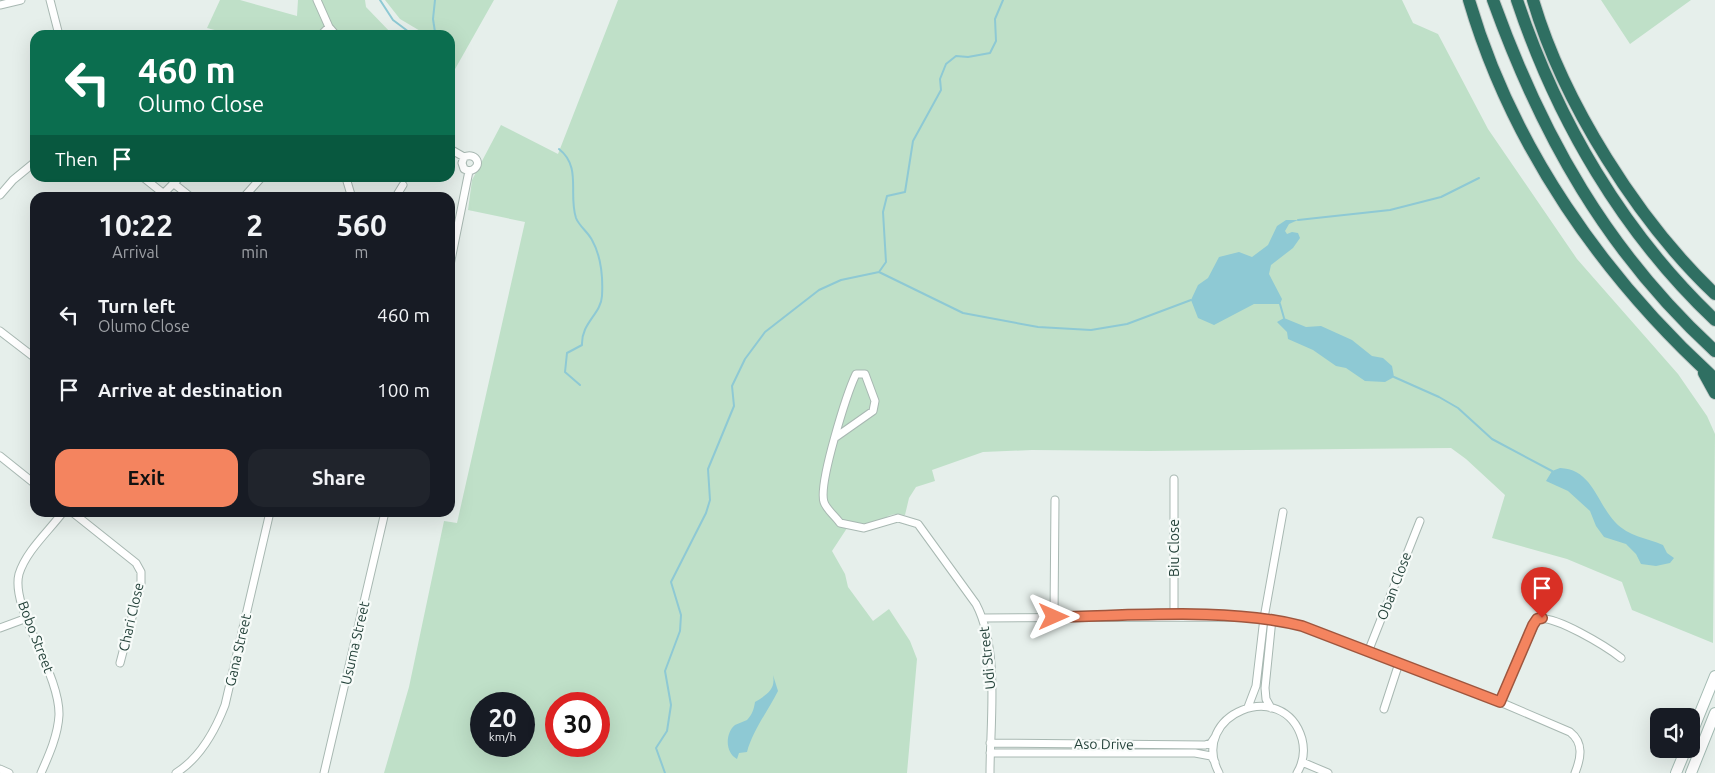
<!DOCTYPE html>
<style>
:root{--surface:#171b24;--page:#20242c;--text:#f1f3f6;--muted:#9ea1a6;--accent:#f4845f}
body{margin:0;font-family:Ubuntu,sans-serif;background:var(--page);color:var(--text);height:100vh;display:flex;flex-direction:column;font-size:19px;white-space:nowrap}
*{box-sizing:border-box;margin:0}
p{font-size:16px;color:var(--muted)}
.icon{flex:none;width:28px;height:28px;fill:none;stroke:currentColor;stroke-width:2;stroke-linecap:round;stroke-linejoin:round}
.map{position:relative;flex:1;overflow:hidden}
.drawer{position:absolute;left:30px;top:192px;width:425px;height:325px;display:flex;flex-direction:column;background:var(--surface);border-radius:15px;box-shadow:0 5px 20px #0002}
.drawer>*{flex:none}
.hud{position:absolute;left:30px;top:30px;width:425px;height:152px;border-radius:15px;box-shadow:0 5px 20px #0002;background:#0b6e4f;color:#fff;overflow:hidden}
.fabs{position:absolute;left:1650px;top:708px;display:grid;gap:10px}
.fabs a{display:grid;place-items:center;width:50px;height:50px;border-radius:10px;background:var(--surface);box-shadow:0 5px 20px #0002;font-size:25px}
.speed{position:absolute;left:470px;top:692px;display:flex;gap:10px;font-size:25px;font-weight:700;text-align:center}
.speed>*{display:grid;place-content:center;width:65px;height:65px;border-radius:50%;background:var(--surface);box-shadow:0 5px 20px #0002;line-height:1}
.speed small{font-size:12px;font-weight:400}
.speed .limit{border:8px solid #d22;background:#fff;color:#111}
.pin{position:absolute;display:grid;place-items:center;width:42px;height:42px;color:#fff;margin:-51px -21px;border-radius:50% 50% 50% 0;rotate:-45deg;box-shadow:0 0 5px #0007}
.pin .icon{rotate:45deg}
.me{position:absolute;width:55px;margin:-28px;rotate:90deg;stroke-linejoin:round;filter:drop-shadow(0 0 4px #0008)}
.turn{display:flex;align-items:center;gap:18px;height:105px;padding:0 25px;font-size:22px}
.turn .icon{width:65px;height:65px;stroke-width:2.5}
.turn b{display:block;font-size:35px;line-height:42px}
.then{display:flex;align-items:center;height:48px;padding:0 25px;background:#0003;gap:10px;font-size:19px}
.eta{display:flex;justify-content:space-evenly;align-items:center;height:85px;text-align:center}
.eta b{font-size:30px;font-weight:600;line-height:35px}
.action{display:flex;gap:10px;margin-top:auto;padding:10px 25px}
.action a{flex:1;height:58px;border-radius:15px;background:var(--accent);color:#111;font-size:20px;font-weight:600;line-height:58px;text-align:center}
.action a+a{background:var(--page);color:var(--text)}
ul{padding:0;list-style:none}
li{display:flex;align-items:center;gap:15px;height:75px;padding:0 25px}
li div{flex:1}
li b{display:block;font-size:19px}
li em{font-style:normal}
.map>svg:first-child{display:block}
.green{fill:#bfe0c8;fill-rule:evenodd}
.water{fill:#8ec9d4}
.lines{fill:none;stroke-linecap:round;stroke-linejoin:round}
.stream{stroke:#8ec9d4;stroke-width:2}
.street-casing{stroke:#a8b8b2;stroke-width:9}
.secondary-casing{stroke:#a4bbb3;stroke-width:12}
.highway-casing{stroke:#c2cac8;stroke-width:14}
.street{stroke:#fff;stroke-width:7}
.secondary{stroke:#fff;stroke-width:10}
.highway{stroke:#2f6f62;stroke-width:12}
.route-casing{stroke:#9f563e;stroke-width:12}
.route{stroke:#f4845f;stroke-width:9}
.labels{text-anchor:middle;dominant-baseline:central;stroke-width:4.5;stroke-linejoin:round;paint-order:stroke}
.street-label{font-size:14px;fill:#24423a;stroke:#f7fbf9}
</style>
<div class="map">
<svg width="1715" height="773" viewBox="0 0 1715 773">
<rect width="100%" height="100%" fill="#e6efeb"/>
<!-- green -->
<path class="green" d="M220 0H240L297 16 298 0H365L366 7 393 35H225L226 33 207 28Z
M385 0H494L450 78V35H427L400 19Z
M618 0H1402L1413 23 1438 34 1488 129 1577 259 1678 374 1707 416 1715 434 1713 643 1632 610 1622 582 1567 559 1492 538 1505 495 1466 459 1451 448 1149 451 1032 450 983 452 932 470 935 481 916 487 909 498 905 515C886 512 890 518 875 522 867 525 859 524 851 522L832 551 845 574 848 587 873 621 889 609 910 641 917 659 907 773H384L409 687 444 521 457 523 525 222 468 210 472 180 501 125 558 154ZM481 704H524V746H481ZM556 704H599V746H556Z
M1601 0H1691L1630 44Z"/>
<!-- water -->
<path class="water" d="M1286 220H1298L1289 224 1285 231 1287 234 1292 232 1298 233 1300 238 1293 248 1271 265 1269 274 1282 299 1280 304H1254L1214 325 1198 318 1191 300 1198 285 1208 278 1219 257 1239 252 1252 257 1268 245 1277 226Z
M1284 318 1306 327 1321 326 1352 340 1372 356 1383 358 1392 366 1394 377 1385 382 1365 381 1346 368 1336 366 1313 350 1288 339 1287 332 1277 322Z
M1560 468C1592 469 1597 503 1615 522 1629 537 1647 538 1663 545L1667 553 1674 558 1670 563 1656 566 1641 564 1636 554 1626 544 1604 537 1596 526 1590 511 1568 491 1546 481 1552 471Z
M773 675 778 691C768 711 753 730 747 752L739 753 737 759C725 753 725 733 735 725 739 723 743 722 747 720 752 715 754 709 755 702 766 695 776 690 773 675Z"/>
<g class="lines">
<!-- stream -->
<path class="stream" d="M380 0 393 20 413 35
M432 35 435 32 433 19 435 0
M559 149C582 167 568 194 576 218 579 226 588 232 592 240 601 256 603 278 602 296 601 314 581 323 582 345L567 353 565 372 580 385
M1298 220 1390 210 1441 197 1479 178
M879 272 963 313 1038 327 1091 330 1127 324 1191 300
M1280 304 1284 318
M1394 377 1439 397 1458 408 1492 439 1552 471
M665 773 656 748 667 731 671 705 665 671 680 631 681 615 671 582 706 513 710 500 708 469 734 406 732 386 745 359 765 332 819 290 841 280 879 272 886 262 883 212 887 196 905 192 913 141 941 90 940 79 946 64 956 56 968 57 990 53 996 41 995 19 1003 0"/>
<!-- street casing -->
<g class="street-casing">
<path id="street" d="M50 0 59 35
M317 0 329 27 336 35
M0 5 21 0
M321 35 329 27
M450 149 464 157C477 151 484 168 469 171L464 169 462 163 464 157
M144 178 169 198
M346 178 352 198
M173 183 192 198
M164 193 179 178
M0 195 13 180 35 162
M243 198 261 178
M395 198 403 185
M450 265 469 171
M0 331 35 358
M836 437 873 411 875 401 865 374H856C847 393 818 484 824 502 826 509 836 517 840 523L864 528 898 518 918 524 976 604C1000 650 990 721 990 773
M0 456 35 484
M1174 479V616
M72 512 136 563 141 572V583L120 663
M1054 617 1055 500
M983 618 1244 617 1272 619 1302 626 1500 702 1570 732C1584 743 1581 758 1575 773
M0 628 27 618
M1368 652 1420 521
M1500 702 1537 619C1554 614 1607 647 1621 658
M1248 707 1256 686 1264 618 1283 512
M1271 708 1266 699 1265 688 1272 619
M1384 709 1399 663
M990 743 1205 745 1211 743 1215 737
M990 753H1195L1211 756 1215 762
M1302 762 1328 773
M0 769 9 773
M41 773C49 755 58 735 59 715 60 673 10 608 19 574 26 551 49 531 63 512
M176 773C200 758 215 731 225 705L270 512
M324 773 385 512
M1219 773C1188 714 1284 676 1302 739 1305 751 1303 763 1297 773"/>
</g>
<!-- secondary casing -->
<g class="secondary-casing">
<path id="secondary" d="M1691 735 1715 676
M1676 773 1686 749
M1691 773 1715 713"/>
</g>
<!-- highway casing -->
<g class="highway-casing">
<path id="highway" d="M1469 0C1512 147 1603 277 1715 379
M1493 0C1542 136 1607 252 1715 351
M1517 0C1557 120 1623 233 1715 320
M1533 0C1563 102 1638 221 1715 294
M1704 373 1715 393"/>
</g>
<!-- street -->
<use href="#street" class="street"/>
<!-- secondary -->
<use href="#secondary" class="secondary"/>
<!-- highway -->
<use href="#highway" class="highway"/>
</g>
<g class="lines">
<!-- route casing -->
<g class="route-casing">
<path id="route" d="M1054 617C1131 616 1228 607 1302 626L1500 702 1533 625 1537 619 1542 618"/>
</g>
<!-- route -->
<use href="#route" class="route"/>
</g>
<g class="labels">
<!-- street labels -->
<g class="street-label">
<text transform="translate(1174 548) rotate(-90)">Biu Close</text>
<text transform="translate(1394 586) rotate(-69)">Oban Close</text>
<text transform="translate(131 617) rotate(-77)">Chari Close</text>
<text transform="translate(36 637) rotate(69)">Bobo Street</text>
<text transform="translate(355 643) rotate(-77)">Usuma Street</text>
<text transform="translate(238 650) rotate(-77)">Gana Street</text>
<text transform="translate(987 658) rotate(-96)">Udi Street</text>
<text transform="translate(1104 744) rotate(1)">Aso Drive</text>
</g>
</g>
</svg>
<div class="fabs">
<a><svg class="icon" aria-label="sound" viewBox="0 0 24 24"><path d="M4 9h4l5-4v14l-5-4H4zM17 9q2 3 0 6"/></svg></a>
</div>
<div class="speed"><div>20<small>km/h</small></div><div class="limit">30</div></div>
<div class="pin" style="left:1542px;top:618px;background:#d93025"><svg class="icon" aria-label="arrive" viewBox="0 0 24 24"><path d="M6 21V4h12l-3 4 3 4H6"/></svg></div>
<svg class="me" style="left:1054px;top:617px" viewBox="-20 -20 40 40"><path d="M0-17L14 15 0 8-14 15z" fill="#f4845f" stroke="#fff" stroke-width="4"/></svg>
<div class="hud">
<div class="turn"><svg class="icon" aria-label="left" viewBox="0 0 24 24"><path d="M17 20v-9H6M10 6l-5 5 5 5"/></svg><div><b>460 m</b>Olumo Close</div></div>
<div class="then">Then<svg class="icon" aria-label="arrive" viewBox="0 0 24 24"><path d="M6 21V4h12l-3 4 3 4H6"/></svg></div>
</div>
<section class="drawer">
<div class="eta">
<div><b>10:22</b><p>Arrival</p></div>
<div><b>2</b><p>min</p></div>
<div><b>560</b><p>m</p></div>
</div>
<ul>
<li><svg class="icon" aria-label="left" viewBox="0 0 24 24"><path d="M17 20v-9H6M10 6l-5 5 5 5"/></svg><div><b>Turn left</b><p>Olumo Close</p></div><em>460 m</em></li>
<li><svg class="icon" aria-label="arrive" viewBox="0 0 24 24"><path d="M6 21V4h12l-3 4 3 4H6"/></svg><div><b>Arrive at destination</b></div><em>100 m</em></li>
</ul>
<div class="action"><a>Exit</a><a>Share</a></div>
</section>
</div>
